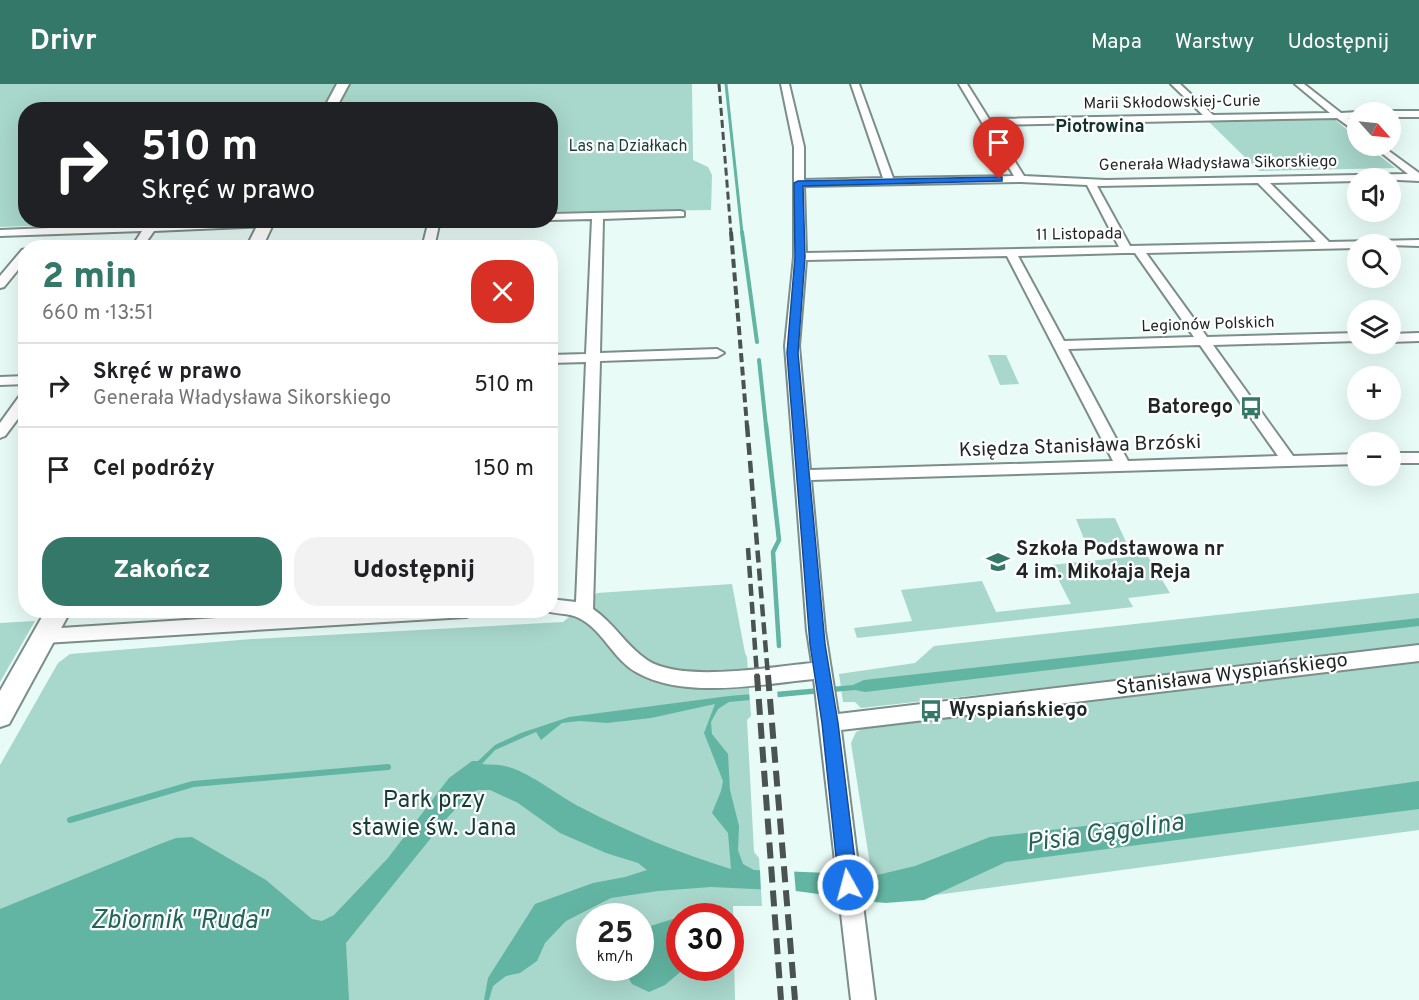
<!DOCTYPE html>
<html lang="pl">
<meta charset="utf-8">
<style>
:root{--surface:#fff;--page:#f2f2f2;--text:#202124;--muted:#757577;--line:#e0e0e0;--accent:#34786a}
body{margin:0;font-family:Overpass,sans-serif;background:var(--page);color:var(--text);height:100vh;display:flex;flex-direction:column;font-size:22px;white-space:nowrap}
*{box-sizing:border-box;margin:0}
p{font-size:20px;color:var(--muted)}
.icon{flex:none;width:33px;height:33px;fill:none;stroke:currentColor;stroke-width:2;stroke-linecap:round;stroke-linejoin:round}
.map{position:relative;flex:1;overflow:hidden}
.drawer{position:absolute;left:18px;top:156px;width:540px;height:378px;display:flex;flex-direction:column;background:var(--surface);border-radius:24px;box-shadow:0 6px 24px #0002}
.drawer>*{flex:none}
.hud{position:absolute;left:18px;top:18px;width:540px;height:126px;border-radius:24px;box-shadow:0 6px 24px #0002;background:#202124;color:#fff;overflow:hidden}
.needle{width:39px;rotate:117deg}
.fabs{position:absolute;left:1347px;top:18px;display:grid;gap:12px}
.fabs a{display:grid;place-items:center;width:54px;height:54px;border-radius:50%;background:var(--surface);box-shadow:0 6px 24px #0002;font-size:30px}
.speed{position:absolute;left:576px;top:819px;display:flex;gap:12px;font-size:30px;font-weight:700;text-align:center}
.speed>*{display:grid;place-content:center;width:78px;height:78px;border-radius:50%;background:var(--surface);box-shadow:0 6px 24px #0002;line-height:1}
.speed small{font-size:15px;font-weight:400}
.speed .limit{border:9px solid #d22;background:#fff;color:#111}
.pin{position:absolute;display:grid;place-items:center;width:51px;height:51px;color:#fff;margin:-62px -26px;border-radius:50% 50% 50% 0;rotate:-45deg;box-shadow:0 0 6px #0007}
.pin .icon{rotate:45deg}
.me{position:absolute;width:66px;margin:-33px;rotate:353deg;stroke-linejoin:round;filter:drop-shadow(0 0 4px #0008)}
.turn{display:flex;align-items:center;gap:21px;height:126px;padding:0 24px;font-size:27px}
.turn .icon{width:78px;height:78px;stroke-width:2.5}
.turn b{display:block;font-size:42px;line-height:51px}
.round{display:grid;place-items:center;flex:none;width:63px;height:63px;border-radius:24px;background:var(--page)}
.summary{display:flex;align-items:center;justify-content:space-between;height:102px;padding:0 24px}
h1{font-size:36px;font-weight:800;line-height:45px;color:var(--accent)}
.button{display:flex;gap:12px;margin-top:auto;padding:12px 24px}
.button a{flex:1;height:69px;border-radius:24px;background:var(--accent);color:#fff;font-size:24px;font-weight:800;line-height:69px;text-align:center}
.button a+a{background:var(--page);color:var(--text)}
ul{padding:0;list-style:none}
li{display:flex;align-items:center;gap:18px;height:84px;padding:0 24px;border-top:2px solid var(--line)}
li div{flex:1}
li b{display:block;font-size:22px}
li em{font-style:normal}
header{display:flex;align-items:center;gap:36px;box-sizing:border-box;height:84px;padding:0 30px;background:var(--accent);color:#fff}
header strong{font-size:28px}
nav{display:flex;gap:33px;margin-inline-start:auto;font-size:21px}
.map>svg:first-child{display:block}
.green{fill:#a8d7cb;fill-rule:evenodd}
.water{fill:#63b5a3;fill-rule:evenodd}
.pier{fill:#e8fbf6}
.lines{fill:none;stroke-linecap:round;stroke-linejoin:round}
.stream-far3{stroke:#63b5a3;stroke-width:3}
.stream-far2{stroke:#63b5a3;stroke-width:4}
.stream-far1{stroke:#63b5a3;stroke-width:4.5}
.stream{stroke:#63b5a3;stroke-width:6}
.minor-casing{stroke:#7c8e89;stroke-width:4}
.secondary-casing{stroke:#7c8e89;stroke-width:4}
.minor{fill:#fff;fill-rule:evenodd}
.secondary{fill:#fff;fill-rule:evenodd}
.rail-far3{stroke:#4a5351;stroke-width:3;stroke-dasharray:8 4;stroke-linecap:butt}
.rail-far2{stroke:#4a5351;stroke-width:4;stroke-dasharray:9 4.5;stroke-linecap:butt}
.rail-far1{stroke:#4a5351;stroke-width:4.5;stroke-dasharray:12 6;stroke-linecap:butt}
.rail{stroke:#4a5351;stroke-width:6;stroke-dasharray:16 8;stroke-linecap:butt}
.route{fill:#1a73e8;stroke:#114b97;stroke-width:1.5}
.labels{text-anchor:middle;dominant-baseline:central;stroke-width:4.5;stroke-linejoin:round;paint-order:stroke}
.far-street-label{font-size:16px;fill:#1f2625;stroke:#fff}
.far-park-label{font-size:16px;fill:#163d35;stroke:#fff}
.far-neighbourhood-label{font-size:18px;font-weight:bold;fill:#11322b;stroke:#fff}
.poi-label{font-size:20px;font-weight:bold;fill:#1f2625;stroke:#fff;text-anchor:start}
.street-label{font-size:20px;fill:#1f2625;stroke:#fff}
.near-park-label{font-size:24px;fill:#163d35;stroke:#fff}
.near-water-label{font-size:26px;font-style:italic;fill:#226457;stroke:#fff}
</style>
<header>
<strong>Drivr</strong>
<nav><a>Mapa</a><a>Warstwy</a><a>Udostępnij</a></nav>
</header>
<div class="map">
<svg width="1419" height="916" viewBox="0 0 1419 916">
<rect width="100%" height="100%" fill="#e8fbf6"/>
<!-- green -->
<path class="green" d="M0 0H336L322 25 26 26V136L170 137 0 143Z
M350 0H692L693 76 708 83 712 91 711 126 551 128 550 26 337 25Z
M1333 34 1357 54 1358 62H1367L1395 84 1259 87 1208 37Z
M988 271H1006L1019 300 1000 301Z
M1115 434 1126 458 1086 460 1076 435Z
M1147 471 1170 509 1128 514 1133 523 857 554 854 544 912 537 901 506 982 497 996 528 1071 520 1051 481Z
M732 500 745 569 747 573 751 632 747 636 754 768 759 774 762 822H733L735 916H0V681L58 579 70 570 252 555 563 538 597 509ZM590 832H640V884H590ZM680 832H730V884H680Z
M1419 509V562L861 624 855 618H843L839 590 915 579 934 562Z
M35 537 0 598V539Z
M1419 578V746L876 819 851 659 856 648 862 645Z"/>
<!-- water -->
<path class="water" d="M1419 534V542L865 608 855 606 729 618 718 625 711 638 712 650 728 670 730 706 739 742 738 766 743 780 754 786 877 791 915 782 990 753 1188 730 1419 697V725L1006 778 924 816 885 819 796 807 711 803 658 807 611 814 566 837 545 859 537 877 520 889 506 892 493 902 489 916H484L488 894 535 820 593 799 625 793 647 786 638 779 606 769 560 749 518 719 490 706H478L470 710 448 733 346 859 349 916H0V825L160 760 176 754 192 753 266 796 312 835 322 837 334 831 388 774 449 694 472 677H478L495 661 521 649 569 633 729 612 853 601 864 596ZM715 620 704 649 723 697 721 707 712 729 728 749 731 785C679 769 630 749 582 724 558 712 530 688 505 682 498 680 489 681 482 680L495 666 536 648 541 656 562 639 579 637 607 639 651 634Z
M679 833 680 884H685L665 901 649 908 632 900 623 884H640L641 845Z"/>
<!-- pier -->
<path class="pier" d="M777 605 778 617 750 619 749 607Z
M760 786H794L796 810 761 808Z"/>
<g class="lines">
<!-- stream-far3 -->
<path class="stream-far3" d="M726 0 742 149"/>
<!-- stream-far2 -->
<path class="stream-far2" d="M742 148 757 258
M759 276 766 342"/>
<!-- stream-far1 -->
<path class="stream-far1" d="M766 341 779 456 773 468 779 562"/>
<!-- stream -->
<path class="stream" d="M70 736 193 700 388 683"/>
<!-- minor casing -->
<g class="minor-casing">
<path id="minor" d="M781 0H789L804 63V96L883 94 851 0H859L893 94 1014 92 959 0H967L989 35 1203 31 1171 0H1180L1213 31 1330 29 1295 0H1304L1341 29 1358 28H1359L1358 34H1348L1358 41V49L1337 34 992 41 1024 92 1106 96 1408 90 1373 62H1382L1419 89V97L1358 94V97L1270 99 1329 158 1419 156V162L1358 160V164L1146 169 1207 253 1358 249V257L1213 261 1293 372 1358 370V380L811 396 825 547 838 630 1419 561V577L841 646 875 916H851L814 595C761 600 684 616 636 588 613 575 603 546 579 534 568 528 555 531 544 526H550V515L576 518 586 278 550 279V271L586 270 592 135 550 136V130L680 127 684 128V132L603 135 600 269 717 265 724 269 717 273 600 277 593 525C614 539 626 562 647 576 681 599 770 583 812 579L807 547 785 262 794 173V63ZM1021 98 1087 101 1119 163 806 169 804 102ZM1258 99 1316 158 1130 162 1097 102ZM1123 169H1135L1194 253 1064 257 1018 172ZM1007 172 1113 377 810 386 799 262 806 176ZM1200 261 1278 372 1128 377 1068 265Z
M1390 27H1419V33H1390V28H1386Z
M245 136H286L267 142 154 147 142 164H131L142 147 0 152V146Z
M429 136H440L434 164H422Z
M26 165V176L4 203 0 204V192L22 166Z
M1419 249V257L1390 258V250Z
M26 292V300L0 301V293Z
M26 309V324L5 352 0 354V339L21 310Z
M1390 369H1419V379H1390Z
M344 526H475L472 531 466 533 45 559 39 557 36 552 39 547 45 545Z"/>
</g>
<!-- secondary casing -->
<g class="secondary-casing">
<path id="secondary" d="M337 0H349L335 26H323Z
M260 136H275L262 164H246Z
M46 526H71L9 640 0 643V607Z"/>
</g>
<!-- minor -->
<use href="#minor" class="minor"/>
<!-- secondary -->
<use href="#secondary" class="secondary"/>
<!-- rail-far3 -->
<path class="rail-far3" d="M719 0 731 149"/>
<!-- rail-far2 -->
<path class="rail-far2" d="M731 148 747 342"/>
<!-- rail-far1 -->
<path class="rail-far1" d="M747 341 768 592
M748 464 757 592"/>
<!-- rail -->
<path class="rail" d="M757 591 781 916
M768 591 795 916"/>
</g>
<!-- route -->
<path class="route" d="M999 93H1002V97L803 102 805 173 798 269 825 560 838 639 858 801 855 807 848 810 842 807 839 801 822 639 810 560 787 269 795 173 794 99 798 97Z"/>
<!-- icons -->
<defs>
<g id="bus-bare" transform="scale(1.8)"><path d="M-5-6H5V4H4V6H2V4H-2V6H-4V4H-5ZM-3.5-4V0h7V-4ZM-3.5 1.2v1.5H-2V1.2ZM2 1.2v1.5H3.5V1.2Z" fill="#34786a" stroke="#fff" stroke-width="2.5" paint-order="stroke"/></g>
<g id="school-bare" transform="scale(1.8)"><path d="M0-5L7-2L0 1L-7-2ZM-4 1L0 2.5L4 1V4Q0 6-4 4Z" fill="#34786a" stroke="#fff" stroke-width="2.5" paint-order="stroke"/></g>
</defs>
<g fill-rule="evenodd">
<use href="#bus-bare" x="1251" y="324"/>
<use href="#school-bare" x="998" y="478"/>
<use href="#bus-bare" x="931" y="627"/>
</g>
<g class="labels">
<!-- far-street labels -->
<g class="far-street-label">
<text transform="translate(1172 19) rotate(-1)">Marii Skłodowskiej-Curie</text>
<text transform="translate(1218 80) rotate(-1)">Generała Władysława Sikorskiego</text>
<text transform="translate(1079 151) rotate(-1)">11 Listopada</text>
<text transform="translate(1208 241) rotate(-2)">Legionów Polskich</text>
</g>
<!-- far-park labels -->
<g class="far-park-label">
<text x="628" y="63">Las na Działkach</text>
</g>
<!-- far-neighbourhood labels -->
<g class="far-neighbourhood-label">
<text x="1100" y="43">Piotrowina</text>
</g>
<!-- poi labels -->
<g class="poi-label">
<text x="1233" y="324" text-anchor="end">Batorego</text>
<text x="1016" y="466">Szkoła Podstawowa nr<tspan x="1016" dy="23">4 im. Mikołaja Reja</tspan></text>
<text x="949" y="627">Wyspiańskiego</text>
</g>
<!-- street labels -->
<g class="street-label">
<text transform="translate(1080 363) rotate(-2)">Księdza Stanisława Brzóski</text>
<text transform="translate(1232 591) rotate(-7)">Stanisława Wyspiańskiego</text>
</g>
<!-- near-park labels -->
<g class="near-park-label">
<text x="434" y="717">Park przy<tspan x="434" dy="28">stawie św. Jana</tspan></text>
</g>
<!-- near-water labels -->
<g class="near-water-label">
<text transform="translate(1105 750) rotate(-8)">Pisia Gągolina</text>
<text x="179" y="837">Zbiornik "Ruda"</text>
</g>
</g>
</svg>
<div class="fabs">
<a><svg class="needle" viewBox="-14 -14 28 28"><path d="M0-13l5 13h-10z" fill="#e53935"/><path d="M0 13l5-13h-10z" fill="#757577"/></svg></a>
<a><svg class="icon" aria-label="sound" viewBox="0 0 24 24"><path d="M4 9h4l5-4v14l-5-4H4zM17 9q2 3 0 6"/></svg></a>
<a><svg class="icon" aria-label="search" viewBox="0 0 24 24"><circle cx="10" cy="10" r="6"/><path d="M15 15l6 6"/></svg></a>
<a><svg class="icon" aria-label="layers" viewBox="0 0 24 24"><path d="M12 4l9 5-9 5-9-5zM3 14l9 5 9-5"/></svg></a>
<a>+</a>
<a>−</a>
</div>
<div class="speed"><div>25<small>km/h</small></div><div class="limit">30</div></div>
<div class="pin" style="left:999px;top:95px;background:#d93025"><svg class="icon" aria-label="arrive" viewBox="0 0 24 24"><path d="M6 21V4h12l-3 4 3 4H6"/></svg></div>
<svg class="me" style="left:848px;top:801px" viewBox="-20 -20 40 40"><circle r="17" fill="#1a73e8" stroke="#fff" stroke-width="3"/><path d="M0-11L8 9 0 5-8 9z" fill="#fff"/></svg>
<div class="hud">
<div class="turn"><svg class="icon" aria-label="right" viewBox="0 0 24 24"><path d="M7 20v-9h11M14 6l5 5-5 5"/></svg><div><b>510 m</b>Skręć w prawo</div></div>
</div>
<section class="drawer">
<div class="summary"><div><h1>2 min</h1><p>660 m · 13:51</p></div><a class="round" style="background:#d93025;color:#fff"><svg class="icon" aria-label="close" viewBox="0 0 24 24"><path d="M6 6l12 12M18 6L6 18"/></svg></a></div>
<ul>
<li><svg class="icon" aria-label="right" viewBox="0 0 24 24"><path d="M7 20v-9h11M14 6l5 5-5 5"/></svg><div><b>Skręć w prawo</b><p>Generała Władysława Sikorskiego</p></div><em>510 m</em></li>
<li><svg class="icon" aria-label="arrive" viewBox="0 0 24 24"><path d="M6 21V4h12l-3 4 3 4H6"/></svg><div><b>Cel podróży</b></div><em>150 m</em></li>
</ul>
<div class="button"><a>Zakończ</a><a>Udostępnij</a></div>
</section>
</div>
